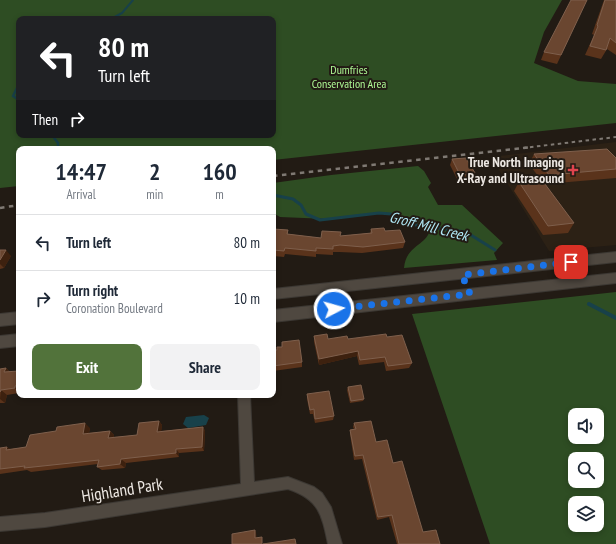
<!DOCTYPE html>
<style>
:root{--surface:#fff;--page:#f2f2f3;--text:#1f2937;--muted:#747a83;--line:#e0e1e3;--accent:#52733b}
body{margin:0;font-family:"PT Sans Narrow",sans-serif;background:var(--page);color:var(--text);height:100vh;display:flex;flex-direction:column;font-size:15px;white-space:nowrap}
*{box-sizing:border-box;margin:0}
p{font-size:13px;color:var(--muted)}
.icon{flex:none;width:22px;height:22px;fill:none;stroke:currentColor;stroke-width:2;stroke-linecap:round;stroke-linejoin:round}
.map{position:relative;flex:1;overflow:hidden}
.side{position:absolute;left:16px;top:146px;width:260px;height:252px;display:flex;flex-direction:column;background:var(--surface);border-radius:8px;box-shadow:0 2px 6px #0003}
.side>*{flex:none}
.hud{position:absolute;left:16px;top:16px;width:260px;height:122px;border-radius:8px;box-shadow:0 2px 6px #0003;background:#202124;color:#fff;overflow:hidden}
.fabs{position:absolute;left:568px;top:408px;display:grid;gap:8px}
.fabs a{display:grid;place-items:center;width:36px;height:36px;border-radius:8px;background:var(--surface);box-shadow:0 2px 6px #0003;font-size:20px}
.pin{position:absolute;display:grid;place-items:center;width:34px;height:34px;color:#fff;margin:-17px;border-radius:8px;box-shadow:0 2px 6px #0006}
.me{position:absolute;width:44px;margin:-22px;rotate:84deg;stroke-linejoin:round;filter:drop-shadow(0 0 3px #0008)}
.turn{display:flex;align-items:center;gap:14px;height:84px;padding:0 16px;font-size:18px}
.turn .icon{width:52px;height:52px;stroke-width:2.5}
.turn b{display:block;font-size:28px;line-height:34px}
.then{display:flex;align-items:center;height:38px;padding:0 16px;background:#0003;gap:8px;font-size:15px}
.eta{display:flex;justify-content:space-evenly;align-items:center;height:68px;text-align:center}
.eta b{font-size:24px;font-weight:800;line-height:28px}
.button{display:flex;gap:8px;margin-top:auto;padding:8px 16px}
.button a{flex:1;height:46px;border-radius:8px;background:var(--accent);color:#fff;font-size:16px;font-weight:800;line-height:46px;text-align:center}
.button a+a{background:var(--page);color:var(--text)}
ul{padding:0;list-style:none}
li{display:flex;align-items:center;gap:12px;height:56px;padding:0 16px;border-top:1px solid var(--line)}
li div{flex:1}
li b{display:block;font-size:15px}
li em{font-style:normal}
.map>svg:first-child{display:block}
.built{fill:#2c2115}
.green{fill:#2e4d23;fill-rule:evenodd}
.water{fill:#18414a}
.lines{fill:none;stroke-linecap:round;stroke-linejoin:round}
.stream-far3{stroke:#18414a;stroke-width:2}
.stream-far2{stroke:#18414a;stroke-width:2.5}
.stream-far1{stroke:#18414a;stroke-width:3}
.stream{stroke:#18414a;stroke-width:4}
.street-casing{stroke:#3c3833;stroke-width:2}
.secondary-casing{stroke:#3c3833;stroke-width:2}
.street{fill:#4f4840;fill-rule:evenodd}
.secondary{fill:#4f4840;fill-rule:evenodd}
.rail-far1{stroke:#7f7973;stroke-width:2;stroke-dasharray:3.5 3.5;stroke-linecap:butt}
.rail{stroke:#7f7973;stroke-width:2.5;stroke-dasharray:4.5 4.5;stroke-linecap:butt}
.wall{fill:#5a331b}
.shaded-wall{fill:#3d210f}
.building{fill:#6a4630;stroke:#7e5f4c}
.route{stroke:#1a73e8;stroke-width:7;stroke-dasharray:0 12.6}
.health-dot{fill:#e0444e;stroke:#221b14;stroke-width:1.5}
.labels{text-anchor:middle;dominant-baseline:central;stroke-width:4;stroke-linejoin:round;paint-order:stroke}
.far-park-label{font-size:12px;fill:#adf894;stroke:#221b14}
.poi-label{font-size:14px;font-weight:bold;fill:#ece7e2;stroke:#221b14;text-anchor:end}
.water-label{font-size:15px;font-style:italic;fill:#b0e8f6;stroke:#221b14}
.near-street-label{font-size:17px;fill:#ece7e2;stroke:#221b14}
</style>
<div class="map">
<svg width="616" height="544" viewBox="0 0 616 544">
<rect width="100%" height="100%" fill="#221b14"/>
<!-- built -->
<path class="built" d="M616 142V245L549 251 491 157Z"/>
<!-- green -->
<path class="green" d="M0 0H562L544 32 534 63 578 81 616 84V123L273 160V149H19V186L0 188ZM19 19H273V135H19Z
M418 166 424 171 431 183 428 187 438 205H462L503 243 494 253 497 260 404 268C406 245 426 246 430 230L424 225H407L397 215 382 212 328 219 280 217 273 213V183L331 175Z
M616 292V544H490L412 314ZM575 415H597V437H575ZM575 459H597V481H575ZM575 503H597V525H575Z"/>
<!-- water -->
<path class="water" d="M204 415 209 418 206 425 188 428 183 424 186 417Z"/>
<g class="lines">
<!-- stream-far3 -->
<path class="stream-far3" d="M111 19 122 13 133 0"/>
<!-- stream-far2 -->
<path class="stream-far2" d="M19 84 13 96 19 100
M52 135 58 143V148"/>
<!-- stream-far1 -->
<path class="stream-far1" d="M58 147V149
M273 195 293 199 301 205 306 214 320 220 379 213 391 214 409 224 466 232 495 250"/>
<!-- stream -->
<path class="stream" d="M589 304 616 318"/>
<!-- street casing -->
<g class="street-casing">
<path id="street" d="M238 395H250L254 482 288 477 314 487 322 493 331 507 342 544H328C322 515 319 499 288 489L45 527 0 531V517L45 513 241 484Z"/>
</g>
<!-- secondary casing -->
<g class="secondary-casing">
<path id="secondary" d="M616 252V262L273 299V289Z
M616 273V283L273 322V310Z
M19 312V324L0 326V314Z
M19 334V346L0 348V336Z"/>
</g>
<!-- street -->
<use href="#street" class="street"/>
<!-- secondary -->
<use href="#secondary" class="secondary"/>
<!-- rail-far1 -->
<path class="rail-far1" d="M523 148 616 137"/>
<!-- rail -->
<path class="rail" d="M273 176 532 147
M0 208 19 205"/>
</g>
<!-- wall -->
<path class="wall" d="M587 0 557 64 541 60 544 52Z
M604 0H616V55L607 49 601 59 585 55 594 35 592 34Z
M534 154 616 158V178L545 184 574 223 568 233 543 235 514 191 519 182 541 180 529 164Z
M452 159 475 173 473 180 458 181 450 165Z
M273 229 288 230V234L321 238 370 233 371 229 385 231 405 242 403 248 362 253 339 252H333V255L316 254V257L285 254 284 257 273 256Z
M0 250 11 256 4 268 0 269Z
M314 336 328 339H348L387 337 412 363 409 368 386 371 384 362 359 365 357 356 319 365 314 342Z
M273 350 302 362V367L273 371Z
M6 368 10 372 19 371V393L7 395 5 403H0V369Z
M348 387 364 399 363 401 350 403 347 390Z
M307 394 334 416 333 420 315 423 313 414H310L307 399Z
M159 421 162 425 161 431 203 427 205 431 204 451 179 453V457L126 463 125 468 102 470 97 467 98 464 31 472 27 470 0 474V448L11 449 26 447 90 428 89 433 110 431 114 435V437L137 435Z
M354 423 376 442 393 463 423 532 440 544H397L389 517 377 520 362 459 354 460 350 434V430L354 429 353 427Z"/>
<!-- shaded-wall -->
<path class="shaded-wall" d="M6 250 11 256 4 268 0 264V260Z
M358 351 357 356 319 365V359Z
M6 368 12 374 4 372Z
M15 386 19 389V392L15 388Z
M1 390 7 395 5 403 0 399Z
M159 421 162 425 161 436 157 432Z
M85 423 90 428 88 438 83 434Z
M203 427 205 431 204 451 202 447Z
M110 431 114 435 113 442 108 438Z
M7 447 14 451 6 450Z
M176 449 179 453V457L176 453Z
M121 459 126 463 125 468 120 464Z
M255 530 256 532 257 540 255 538Z"/>
<!-- building -->
<path class="building" d="M571 0H587L561 55 544 52Z
M605 0H616V43L610 38 606 50 590 46 598 26 597 25Z
M607 149 616 158V169L549 175 534 154Z
M466 158 475 173 460 175 452 159Z
M542 180 574 223 548 226 519 182Z
M384 228 385 231 400 230 405 242 363 247 340 245 333 246V249L316 248V251L285 248 284 251 273 250V243L274 240H273V229L288 230 287 234 321 238 322 231 341 232 340 236 372 233 371 229Z
M0 250H6L0 260Z
M327 334 328 339 347 336 348 339 386 334 387 337 402 335 412 363 388 366 385 357 360 360 358 351 319 359 314 336Z
M299 340 302 362 273 366V350H277V347H282V342Z
M6 368 4 372 19 371V385L15 386V388L1 390 0 392V369Z
M361 385 364 399 351 401 348 387Z
M329 391 334 416 315 419 314 409 310 410 307 394Z
M159 421 157 432 203 427 202 447 176 449V453L121 459 120 464 97 467 99 460 24 468 25 466 0 469V448L7 447 6 450 26 447 30 435 56 431 57 427 85 423 83 434 110 431 108 438 137 435 139 423Z
M371 421 376 442 387 440 393 463 402 461 423 532 436 530 440 544H399L392 515 378 517 363 455 355 456 350 430 356 429 354 423Z
M255 530V538L262 537V544H232V534Z
M295 539 296 544H263Z"/>
<g class="lines">
<!-- route -->
<path class="route" d="M334 309 470 294 462 275 571 262"/>
</g>
<!-- markers -->
<path class="health-dot" d="M571 164h4v4h4v4h-4v4h-4v-4h-4v-4h4z"/>
<g class="labels">
<!-- far-park labels -->
<g class="far-park-label">
<text x="349" y="69">Dumfries<tspan x="349" dy="14">Conservation Area</tspan></text>
</g>
<!-- poi labels -->
<g class="poi-label">
<text x="564" y="162">True North Imaging<tspan x="564" dy="16">X-Ray and Ultrasound</tspan></text>
</g>
<!-- water labels -->
<g class="water-label">
<text transform="translate(429 226) rotate(14)">Groff Mill Creek</text>
</g>
<!-- near-street labels -->
<g class="near-street-label">
<text transform="translate(122 490) rotate(-9)">Highland Park</text>
</g>
</g>
</svg>
<div class="fabs">
<a><svg class="icon" aria-label="sound" viewBox="0 0 24 24"><path d="M4 9h4l5-4v14l-5-4H4zM17 9q2 3 0 6"/></svg></a>
<a><svg class="icon" aria-label="search" viewBox="0 0 24 24"><circle cx="10" cy="10" r="6"/><path d="M15 15l6 6"/></svg></a>
<a><svg class="icon" aria-label="layers" viewBox="0 0 24 24"><path d="M12 4l9 5-9 5-9-5zM3 14l9 5 9-5"/></svg></a>
</div>
<div class="pin" style="left:571px;top:262px;background:#d93025"><svg class="icon" aria-label="arrive" viewBox="0 0 24 24"><path d="M6 21V4h12l-3 4 3 4H6"/></svg></div>
<svg class="me" style="left:334px;top:309px" viewBox="-20 -20 40 40"><circle r="17" fill="#1a73e8" stroke="#fff" stroke-width="3"/><path d="M0-11L8 9 0 5-8 9z" fill="#fff"/></svg>
<div class="hud">
<div class="turn"><svg class="icon" aria-label="left" viewBox="0 0 24 24"><path d="M17 20v-9H6M10 6l-5 5 5 5"/></svg><div><b>80 m</b>Turn left</div></div>
<div class="then">Then<svg class="icon" aria-label="right" viewBox="0 0 24 24"><path d="M7 20v-9h11M14 6l5 5-5 5"/></svg></div>
</div>
<section class="side">
<div class="eta">
<div><b>14:47</b><p>Arrival</p></div>
<div><b>2</b><p>min</p></div>
<div><b>160</b><p>m</p></div>
</div>
<ul>
<li><svg class="icon" aria-label="left" viewBox="0 0 24 24"><path d="M17 20v-9H6M10 6l-5 5 5 5"/></svg><div><b>Turn left</b></div><em>80 m</em></li>
<li><svg class="icon" aria-label="right" viewBox="0 0 24 24"><path d="M7 20v-9h11M14 6l5 5-5 5"/></svg><div><b>Turn right</b><p>Coronation Boulevard</p></div><em>10 m</em></li>
</ul>
<div class="button"><a>Exit</a><a>Share</a></div>
</section>
</div>
